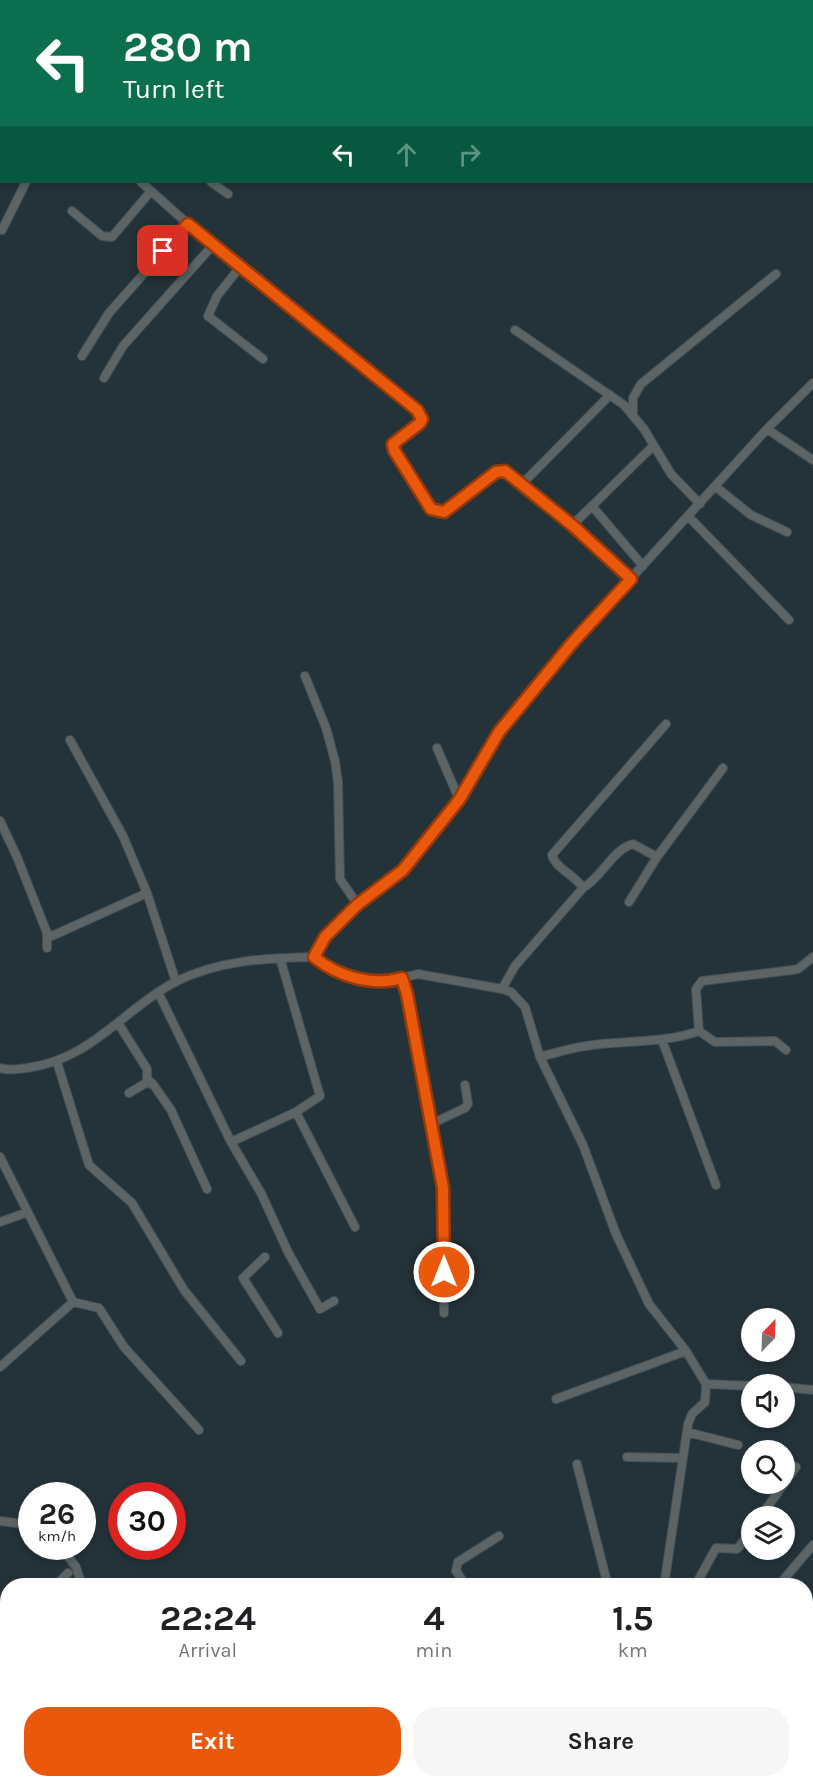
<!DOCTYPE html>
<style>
:root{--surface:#fff;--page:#f6f6f6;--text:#202124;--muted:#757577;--accent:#ea580c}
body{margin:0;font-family:Karla,sans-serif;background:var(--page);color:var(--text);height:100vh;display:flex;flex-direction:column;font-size:22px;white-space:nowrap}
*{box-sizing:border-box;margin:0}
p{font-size:20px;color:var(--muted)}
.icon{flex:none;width:33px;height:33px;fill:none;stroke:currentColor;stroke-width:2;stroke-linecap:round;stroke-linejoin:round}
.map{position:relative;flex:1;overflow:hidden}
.sheet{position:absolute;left:0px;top:1578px;width:813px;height:210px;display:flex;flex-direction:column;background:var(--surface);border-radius:24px 24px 0 0;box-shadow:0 3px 9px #0003}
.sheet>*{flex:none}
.banner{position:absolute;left:0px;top:0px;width:813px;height:183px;box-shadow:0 3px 9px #0003;background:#0b6e4f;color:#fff;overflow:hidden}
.needle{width:39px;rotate:23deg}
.buttons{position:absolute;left:741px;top:1308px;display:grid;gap:12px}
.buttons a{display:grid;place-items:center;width:54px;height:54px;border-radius:50%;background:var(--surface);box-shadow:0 3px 9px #0003;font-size:30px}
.speed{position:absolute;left:18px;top:1482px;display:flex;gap:12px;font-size:30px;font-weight:700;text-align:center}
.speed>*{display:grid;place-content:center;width:78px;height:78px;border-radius:50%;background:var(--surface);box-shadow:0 3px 9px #0003;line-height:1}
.speed small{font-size:15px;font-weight:400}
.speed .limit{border:9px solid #d22;background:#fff;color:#111}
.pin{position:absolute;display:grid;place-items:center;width:51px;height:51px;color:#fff;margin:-26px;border-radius:12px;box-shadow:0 3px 9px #0006}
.me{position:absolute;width:66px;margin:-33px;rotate:0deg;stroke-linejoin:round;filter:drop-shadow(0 0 4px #0008)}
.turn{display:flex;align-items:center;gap:21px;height:126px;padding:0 24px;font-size:27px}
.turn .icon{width:78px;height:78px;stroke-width:2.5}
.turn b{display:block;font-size:42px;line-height:51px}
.lanes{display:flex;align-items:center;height:57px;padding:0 24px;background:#0003;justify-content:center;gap:30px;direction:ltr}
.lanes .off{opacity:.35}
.eta{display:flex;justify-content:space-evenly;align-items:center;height:102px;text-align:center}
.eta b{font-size:36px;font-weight:700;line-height:42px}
.primary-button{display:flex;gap:12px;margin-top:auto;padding:12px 24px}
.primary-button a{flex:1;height:69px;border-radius:24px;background:var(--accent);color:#fff;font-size:24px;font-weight:700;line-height:69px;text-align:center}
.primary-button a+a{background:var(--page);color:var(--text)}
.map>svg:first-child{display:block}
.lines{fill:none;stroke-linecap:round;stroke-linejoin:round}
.minor-casing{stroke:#414f55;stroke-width:10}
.minor{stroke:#5c6465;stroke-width:8}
.route-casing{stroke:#983908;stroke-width:15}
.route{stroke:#ea580c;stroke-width:10}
</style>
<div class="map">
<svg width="813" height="1788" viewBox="0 0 813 1788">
<rect width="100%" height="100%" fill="#243339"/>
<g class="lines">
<!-- minor casing -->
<g class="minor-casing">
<path id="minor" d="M28 0V2
M188 2 189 0
M0 71 2 69
M812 107 813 108
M141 182 188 224 420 414V423L396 440 394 450 427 505 436 512H444L501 470 523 483 610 395
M211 182 228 194
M72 211 102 236 112 237 151 191
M2 230 26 182
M240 267 217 296 208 316 263 359
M515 330 624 405 644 429 671 474 700 504
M82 356 109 313 188 224
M104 378 123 346 213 245
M633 413V398L641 384 776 274
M767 429 813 460
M523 483 631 579
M716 487 751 515 787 532
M689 517 789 620
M572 525 592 506
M643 566 592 506 653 446
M305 676 326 728 335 761 338 782 340 879 358 905
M70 740 123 836 147 893 176 982
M437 748 459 799
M0 821 17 857 47 933 52 936 147 893
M583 888C575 875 555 868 552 855L666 724
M629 902 657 857
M47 948V933
M314 957 325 937 358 905 403 870 459 799 499 732 573 642 767 429 813 383
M401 978 418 974 502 989 511 992 525 1007 540 1057 583 1145 616 1234 649 1304 686 1351 706 1384 705 1402 692 1414 688 1424 664 1586
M502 989 515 966 583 888C602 877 613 849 633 844L657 857 723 768
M159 994 231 1142 261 1193 288 1252 320 1309 334 1301
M118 1023 147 1069V1079L153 1084 146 1083 129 1093
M699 1031 715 1042 775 1041 786 1050
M662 1040 716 1185
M540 1057C555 1053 571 1048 586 1046 624 1040 662 1044 699 1031L696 989 702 981 792 970 798 969 813 957
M57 1062 89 1165 132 1203 184 1290 241 1361
M0 1068C9 1071 17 1069 27 1068 92 1059 121 1011 175 982 219 960 266 958 314 957 337 976 372 987 401 978L407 994 443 1188 444 1313
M153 1084 171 1110 207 1189
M296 1112 355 1227
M431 1124 465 1108 468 1104 465 1085
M231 1142 296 1112 320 1096 280 958
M0 1157 73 1302 99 1308 124 1347 199 1430
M0 1222 28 1212
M265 1257 243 1278 278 1333
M0 1367 73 1302
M706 1384 752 1386
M784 1387 813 1390
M556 1399 686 1351
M687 1432 738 1445
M627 1457 683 1458
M577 1464 608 1586
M761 1516 796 1467
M0 1521 32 1525
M60 1546 76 1567 82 1586
M55 1586 68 1573
M466 1586 456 1571 458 1562 499 1536
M695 1586 716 1548 737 1549 752 1531
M778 1586 813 1545
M0 1601 8 1604
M806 1615 813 1611
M0 1641 8 1633
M806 1658 813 1665
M806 1692 813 1686
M408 1780 414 1788
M772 1780 795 1788
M142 1788V1780
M584 1788 585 1780
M751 1788 754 1780"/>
</g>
<!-- minor -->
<use href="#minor" class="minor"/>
</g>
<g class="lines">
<!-- route casing -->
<g class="route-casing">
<path id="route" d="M163 251 188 224 417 410 422 419 420 423 393 444 394 450 431 509 444 512 496 472 505 471 572 525 631 579 573 642 499 732 459 800 403 870 357 905 325 937 314 957C337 976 372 987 402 978L407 994 443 1188 444 1272"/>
</g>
<!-- route -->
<use href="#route" class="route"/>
</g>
</svg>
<div class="buttons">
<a><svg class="needle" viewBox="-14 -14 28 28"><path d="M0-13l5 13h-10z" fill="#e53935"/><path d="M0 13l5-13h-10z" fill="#757577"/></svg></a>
<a><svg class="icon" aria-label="sound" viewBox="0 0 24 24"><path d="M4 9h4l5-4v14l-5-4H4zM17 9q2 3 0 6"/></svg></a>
<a><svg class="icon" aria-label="search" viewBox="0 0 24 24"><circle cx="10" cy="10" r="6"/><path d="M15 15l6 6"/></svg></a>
<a><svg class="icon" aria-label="layers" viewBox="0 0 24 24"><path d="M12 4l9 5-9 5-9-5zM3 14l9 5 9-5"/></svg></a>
</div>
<div class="speed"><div>26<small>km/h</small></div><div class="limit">30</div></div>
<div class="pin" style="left:163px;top:251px;background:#d93025"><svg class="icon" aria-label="arrive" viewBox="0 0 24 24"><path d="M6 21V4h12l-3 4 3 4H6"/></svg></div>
<svg class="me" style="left:444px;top:1272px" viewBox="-20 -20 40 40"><circle r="17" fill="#ea580c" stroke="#fff" stroke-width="3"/><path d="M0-11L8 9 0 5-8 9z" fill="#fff"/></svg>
<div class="banner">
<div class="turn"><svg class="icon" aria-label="left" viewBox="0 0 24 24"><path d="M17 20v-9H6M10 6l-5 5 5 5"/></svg><div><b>280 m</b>Turn left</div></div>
<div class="lanes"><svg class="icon" aria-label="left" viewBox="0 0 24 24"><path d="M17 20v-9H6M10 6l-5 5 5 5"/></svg><svg class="icon off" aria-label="ahead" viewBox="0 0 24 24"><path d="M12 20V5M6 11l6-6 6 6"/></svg><svg class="icon off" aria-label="right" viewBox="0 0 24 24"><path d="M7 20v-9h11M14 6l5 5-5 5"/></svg></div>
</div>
<section class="sheet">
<div class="eta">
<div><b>22:24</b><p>Arrival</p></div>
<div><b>4</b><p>min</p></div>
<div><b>1.5</b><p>km</p></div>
</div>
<div class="primary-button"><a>Exit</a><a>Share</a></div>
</section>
</div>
